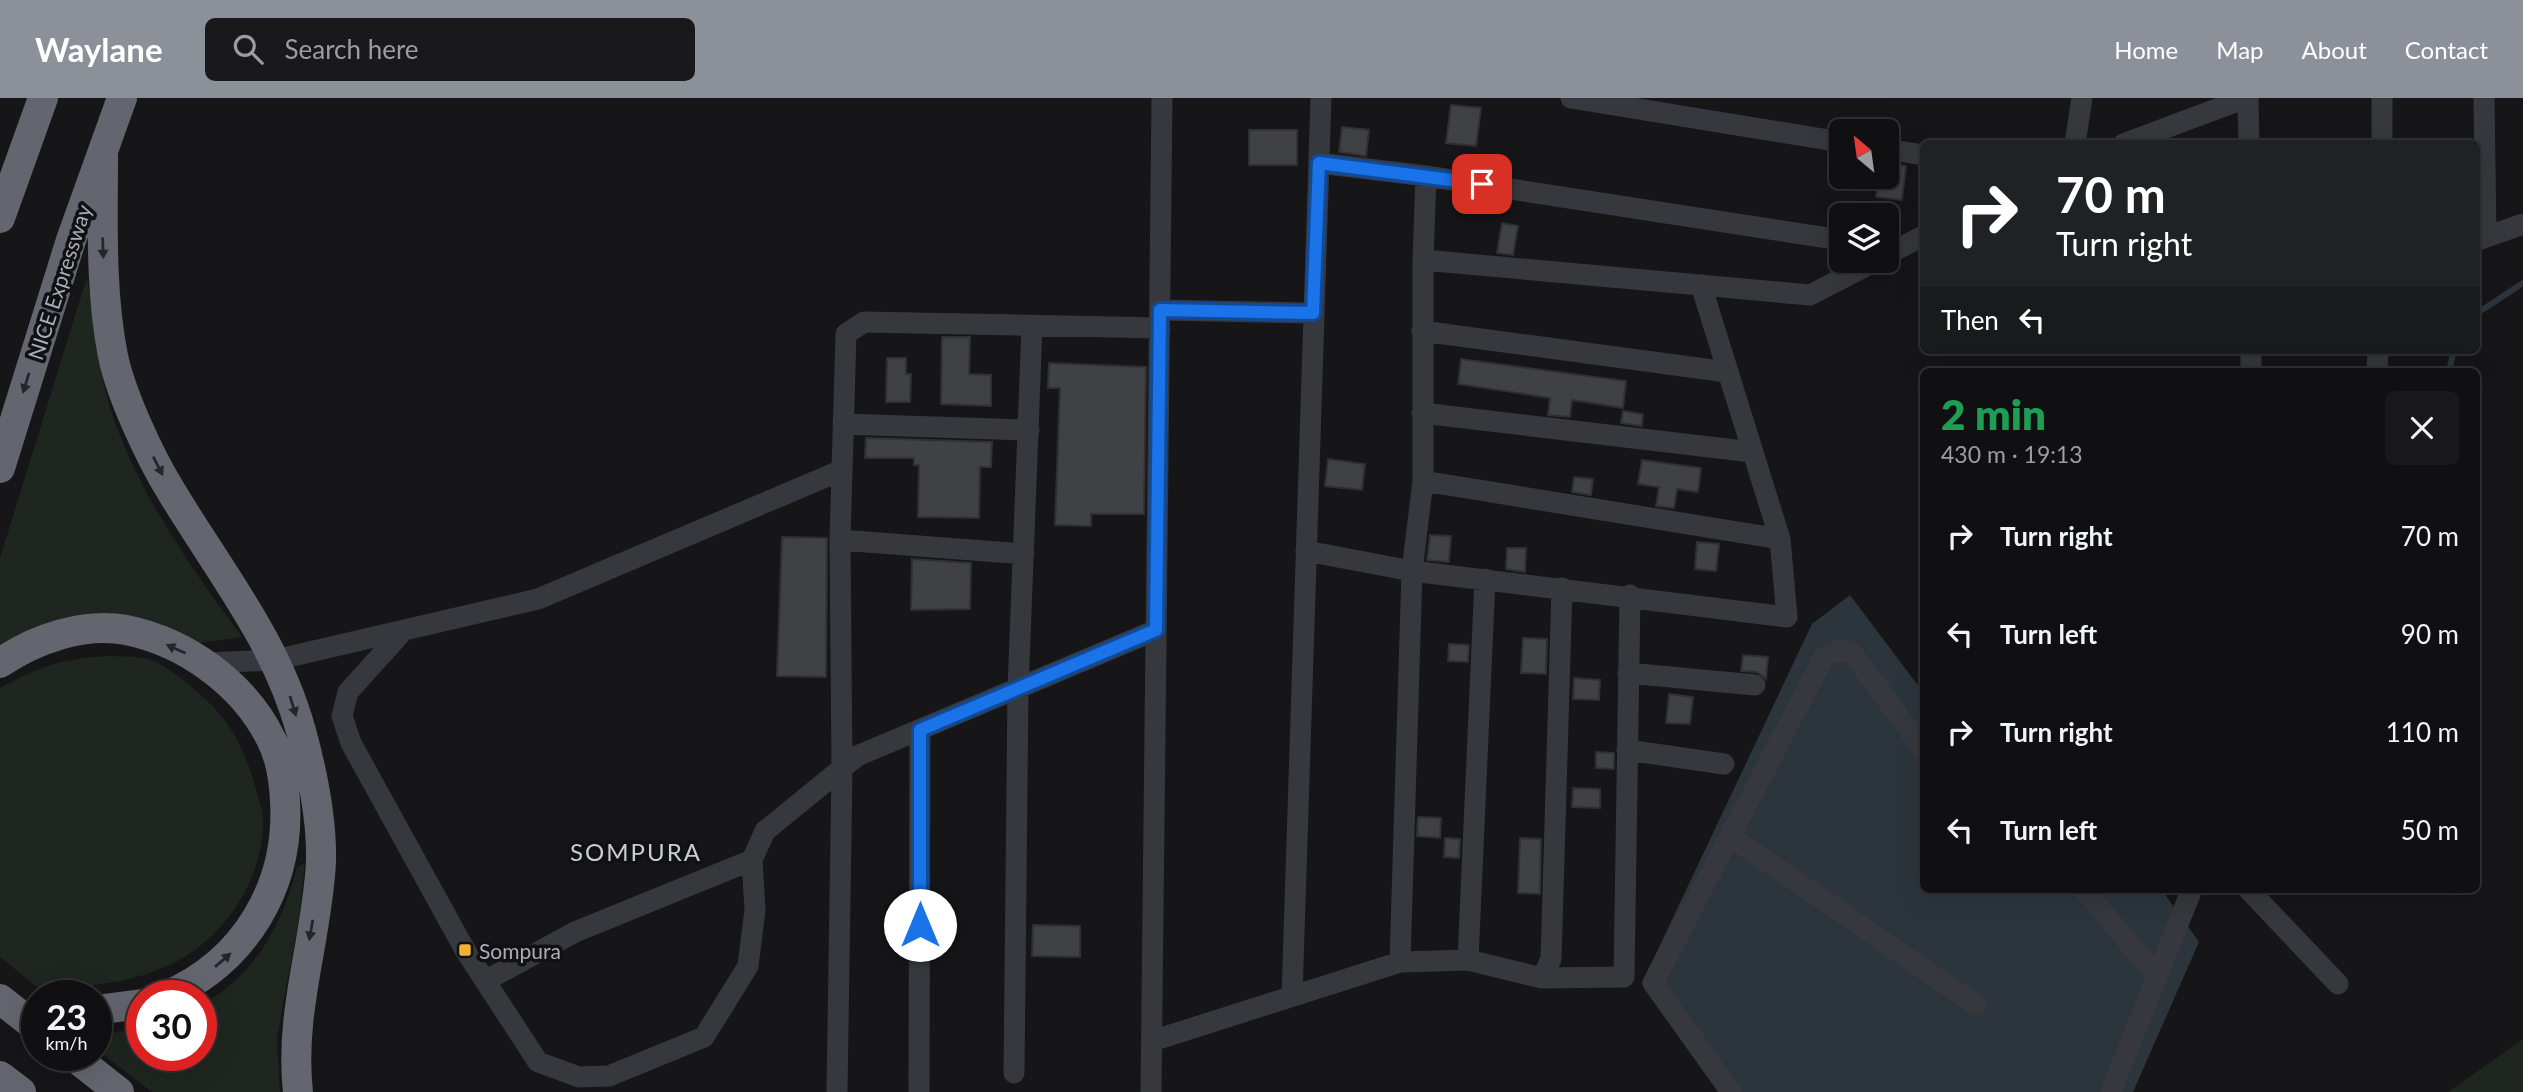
<!DOCTYPE html>
<meta charset="utf-8">
<style>
:root{--surface:#101012;--page:#19191b;--text:#f1f3f6;--muted:#9c9d9f;--line:#303032;--accent:#8c9099}
body{margin:0;font-family:Lato,sans-serif;background:var(--page);color:var(--text);height:100vh;display:flex;flex-direction:column;font-size:26px;white-space:nowrap}
*{box-sizing:border-box;margin:0}
p{font-size:23px;color:var(--muted)}
.icon{flex:none;width:38px;height:38px;fill:none;stroke:currentColor;stroke-width:2;stroke-linecap:round;stroke-linejoin:round}
.map{position:relative;flex:1;overflow:hidden}
.details{position:absolute;left:1920px;top:270px;width:560px;height:525px;display:flex;flex-direction:column;background:var(--surface);border-radius:10px;box-shadow:0 7px 28px #0002,0 0 0 2px var(--line)}
.details>*{flex:none}
.hud{position:absolute;left:1920px;top:42px;width:560px;height:214px;border-radius:10px;box-shadow:0 7px 28px #0002,0 0 0 2px var(--line);background:#202124;color:#fff;overflow:hidden}
.needle{width:46px;rotate:331deg}
.fabs{position:absolute;left:1829px;top:21px;display:grid;gap:14px}
.fabs a{display:grid;place-items:center;width:70px;height:70px;border-radius:10px;background:var(--surface);box-shadow:0 7px 28px #0002,0 0 0 2px var(--line);font-size:35px}
.speed{position:absolute;left:21px;top:882px;display:flex;gap:14px;font-size:35px;font-weight:700;text-align:center}
.speed>*{display:grid;place-content:center;width:91px;height:91px;border-radius:50%;background:var(--surface);box-shadow:0 7px 28px #0002,0 0 0 2px var(--line);line-height:1}
.speed small{font-size:18px;font-weight:400}
.speed .limit{border:10px solid #d22;background:#fff;color:#111}
.pin{position:absolute;display:grid;place-items:center;width:60px;height:60px;color:#fff;margin:-30px;border-radius:14px;box-shadow:0 4px 10px #0006}
.me{position:absolute;width:77px;margin:-38px;rotate:0deg;stroke-linejoin:round;filter:drop-shadow(0 0 5px #0008)}
.turn{display:flex;align-items:center;gap:24px;height:147px;padding:0 21px;font-size:32px}
.turn .icon{width:91px;height:91px;stroke-width:2.5}
.turn b{display:block;font-size:49px;line-height:60px}
.then{display:flex;align-items:center;height:66px;padding:0 21px;background:#0003;gap:14px;font-size:26px}
.round{display:grid;place-items:center;flex:none;width:74px;height:74px;border-radius:10px;background:var(--page)}
.headline{display:flex;align-items:center;justify-content:space-between;height:119px;padding:0 21px}
h1{font-size:42px;font-weight:800;line-height:52px;color:#1e9e55}
ul{padding:0;list-style:none}
li{display:flex;align-items:center;gap:21px;height:98px;padding:0 21px}
li div{flex:1}
li b{display:block;font-size:26px}
li em{font-style:normal}
header{display:flex;align-items:center;gap:42px;box-sizing:border-box;height:98px;padding:0 35px;background:var(--accent);color:#fff}
header strong{font-size:33px}
nav{display:flex;gap:38px;margin-inline-start:auto;font-size:24px}
.search{width:490px;height:63px;background:var(--page);display:flex;align-items:center;gap:18px;box-sizing:border-box;padding:0 24px;border-radius:10px;color:var(--muted);font-size:26px}
.map>svg:first-child{display:block}
.green{fill:#1e261f}
.water{fill:#2c353c}
.lines{fill:none;stroke-linecap:round;stroke-linejoin:round}
.stream{stroke:#2c353c;stroke-width:6}
.building{fill:#404145;stroke:#303034;stroke-width:2}
.minor{stroke:#37383d;stroke-width:21}
.highway{stroke:#63666e;stroke-width:30}
.oneway{fill:#26262a}
.route-casing{stroke:#114b97;stroke-width:18}
.route{stroke:#1a73e8;stroke-width:12}
.poi-dot{fill:#f2b134;stroke:#111113;stroke-width:2.5}
.labels{text-anchor:middle;dominant-baseline:central;stroke-width:7;stroke-linejoin:round;paint-order:stroke}
.street-label{font-size:21px;fill:#a8adb8;stroke:#111113}
.poi-label{font-size:21px;fill:#a8adb8;stroke:#111113;text-anchor:start}
.quarter-label{font-size:24px;letter-spacing:2px;fill:#c9ccd4;stroke:#111113}
</style>
<header>
<strong>Waylane</strong>
<div class="search"><svg class="icon" aria-label="search" viewBox="0 0 24 24"><circle cx="10" cy="10" r="6"/><path d="M15 15l6 6"/></svg>Search here</div>
<nav><a>Home</a><a>Map</a><a>About</a><a>Contact</a></nav>
</header>
<div class="map">
<svg width="2523" height="994" viewBox="0 0 2523 994">
<rect width="100%" height="100%" fill="#161618"/>
<!-- green -->
<path class="green" d="M87 179C94 222 97 265 109 306 135 391 190 468 242 539L199 545 161 526 128 518 56 523 0 546V460Z
M111 558C122 559 136 558 148 561 164 566 184 582 196 593 232 623 245 651 257 695 259 703 263 713 263 721 264 777 230 833 181 861 137 886 87 889 38 890L0 859V590C40 568 64 560 111 558Z
M305 765 299 820 277 939 280 994H152L96 951V938L142 929V957H201V907C256 876 282 828 297 769Z
M2523 941V994H2448Z"/>
<!-- water -->
<path class="water" d="M1850 497 1923 594V791H2161L2199 844 2133 994H1729L1642 885 1812 526Z"/>
<g class="lines">
<!-- stream -->
<path class="stream" d="M2476 216 2523 185
M2449 273 2454 252"/>
</g>
<!-- building -->
<path class="building" d="M1451 7 1481 10 1476 48 1446 45Z
M1342 29 1369 32 1366 58 1339 54Z
M1249 32H1297V67H1249Z
M1886 65 1906 68 1902 102 1876 99 1879 79H1886Z
M1502 125 1518 128 1513 157 1497 155Z
M942 239H970L969 276 991 277V308L941 306Z
M887 260H906V276H911L910 304H886Z
M1461 261 1626 283 1623 310 1572 302 1570 319 1548 317 1550 300 1458 286Z
M1049 265 1146 269 1144 416H1091V428L1055 427 1060 290H1048Z
M1623 313 1643 316 1642 328 1621 325Z
M866 340 992 344 991 369H980L979 420 918 419 919 367H914V360H865Z
M1328 361 1365 366 1362 392 1325 388Z
M1642 362 1701 370 1698 394 1677 391 1674 410 1656 408 1659 389 1638 386Z
M1574 379 1593 381 1591 397 1572 394Z
M1430 437 1451 438 1449 464 1427 462Z
M782 439 827 440 826 579 777 578Z
M1697 444 1719 446 1716 473 1695 471Z
M1507 450H1526L1525 474 1506 471Z
M912 461 971 465 970 511 911 512Z
M1523 540 1547 541 1546 576 1521 575Z
M1449 546 1469 547 1468 564 1448 563Z
M1743 557 1768 559 1766 581 1757 574 1741 573Z
M1574 580 1600 582 1599 602 1573 601Z
M1669 596 1693 599 1690 626 1666 625Z
M1596 654 1614 655V671L1596 670Z
M1573 690 1600 691V710L1572 709Z
M1418 719 1441 720 1440 740 1417 738Z
M1445 740 1460 741 1459 760 1444 759Z
M1520 740 1541 741 1540 796 1518 795Z
M1033 827 1080 828V859L1032 858Z"/>
<g class="lines">
<!-- minor -->
<path class="minor" d="M1571 0 1841 44
M2248 0 2249 46
M2075 46 2082 0
M2123 46 2246 0
M2382 46V0
M1886 51 1923 57
M1319 65 1426 78 1841 142
M1426 78 1423 162V383L1780 441
M2486 139 2523 126
M2476 143 2486 139 2484 0
M1886 157 1923 138
M1423 162 1810 197 1876 163
M1160 212 1313 215
M1422 233 1727 274
M2251 252V273
M2377 273 2378 252
M1422 315 1752 354
M843 326 1029 332
M1306 453 1412 473 1787 519 1780 441 1701 187
M1024 456 840 442 846 236 864 224 1160 230
M404 532 348 594 342 618 351 645 465 852 538 964 579 979 609 978 704 939 748 868 755 812 752 762 765 733 857 658 1156 532
M206 565 275 562 538 501 842 372
M1628 575 1755 587
M1627 652 1724 666
M1730 738 1976 907
M2083 791 2157 878
M2248 791 2338 886
M1468 862 1485 481
M1400 864 1412 473 1423 383
M1542 880 1551 861 1562 490
M485 883 575 834 752 762
M1292 898 1321 0
M1152 943 1400 864 1468 862 1542 880 1624 879 1630 497
M1014 975 1018 592 1032 228
M837 994 842 671 840 442
M919 994 920 632
M1151 994 1162 0
M1731 994 1653 885 1824 559 1838 552 1853 556 1923 651
M2111 994 2192 791"/>
<!-- highway -->
<path class="highway" d="M103 58C103 124 100 192 113 258 121 297 150 359 171 393 219 473 276 542 301 633 312 673 322 722 321 764 317 842 289 915 298 994
M0 120 43 0
M0 370 71 142 122 0
M0 565C35 541 84 524 126 532 186 544 244 586 271 641 281 660 284 681 285 703 290 788 245 864 166 898
M0 901 37 930
M96 912 142 906
M72 957 119 994
M0 978 21 994"/>
</g>
<!-- one-way arrows -->
<defs><path id="oneway-solid" d="M-6-.8H1V-3.2L6.5 0L1 3.2V.8H-6Z" transform="scale(1.75)"/></defs>
<g class="oneway">
<use href="#oneway-solid" transform="translate(103 150) rotate(88)"/>
<use href="#oneway-solid" transform="translate(26 285) rotate(107)"/>
<use href="#oneway-solid" transform="translate(158 368) rotate(63)"/>
<use href="#oneway-solid" transform="translate(176 551) rotate(-156)"/>
<use href="#oneway-solid" transform="translate(293 608) rotate(73)"/>
<use href="#oneway-solid" transform="translate(311 832) rotate(100)"/>
<use href="#oneway-solid" transform="translate(223 862) rotate(-41)"/>
</g>
<g class="lines">
<!-- route casing -->
<g class="route-casing">
<path id="route" d="M920 827V632L1156 532 1160 212 1313 215 1319 65 1482 86"/>
</g>
<!-- route -->
<use href="#route" class="route"/>
</g>
<!-- markers -->
<rect class="poi-dot" x="458" y="845" width="14" height="14" rx="3.5"/>
<g class="labels">
<!-- street labels -->
<g class="street-label">
<text transform="translate(59 184) rotate(-72)">NICE Expressway</text>
</g>
<!-- poi labels -->
<g class="poi-label">
<text x="479" y="852">Sompura</text>
</g>
<!-- quarter labels -->
<g class="quarter-label">
<text x="636" y="753">SOMPURA</text>
</g>
</g>
</svg>
<div class="fabs">
<a><svg class="needle" viewBox="-14 -14 28 28"><path d="M0-13l5 13h-10z" fill="#e53935"/><path d="M0 13l5-13h-10z" fill="#9c9d9f"/></svg></a>
<a><svg class="icon" aria-label="layers" viewBox="0 0 24 24"><path d="M12 4l9 5-9 5-9-5zM3 14l9 5 9-5"/></svg></a>
</div>
<div class="speed"><div>23<small>km/h</small></div><div class="limit">30</div></div>
<div class="pin" style="left:1482px;top:86px;background:#d93025"><svg class="icon" aria-label="arrive" viewBox="0 0 24 24"><path d="M6 21V4h12l-3 4 3 4H6"/></svg></div>
<svg class="me" style="left:920px;top:827px" viewBox="-20 -20 40 40"><circle r="19" fill="#fff"/><path d="M0-13L10 11 0 6-10 11z" fill="#1a73e8"/></svg>
<div class="hud">
<div class="turn"><svg class="icon" aria-label="right" viewBox="0 0 24 24"><path d="M7 20v-9h11M14 6l5 5-5 5"/></svg><div><b>70 m</b>Turn right</div></div>
<div class="then">Then<svg class="icon" aria-label="left" viewBox="0 0 24 24"><path d="M17 20v-9H6M10 6l-5 5 5 5"/></svg></div>
</div>
<section class="details">
<div class="headline"><div><h1>2 min</h1><p>430 m · 19:13</p></div><a class="round"><svg class="icon" aria-label="close" viewBox="0 0 24 24"><path d="M6 6l12 12M18 6L6 18"/></svg></a></div>
<ul>
<li><svg class="icon" aria-label="right" viewBox="0 0 24 24"><path d="M7 20v-9h11M14 6l5 5-5 5"/></svg><div><b>Turn right</b></div><em>70 m</em></li>
<li><svg class="icon" aria-label="left" viewBox="0 0 24 24"><path d="M17 20v-9H6M10 6l-5 5 5 5"/></svg><div><b>Turn left</b></div><em>90 m</em></li>
<li><svg class="icon" aria-label="right" viewBox="0 0 24 24"><path d="M7 20v-9h11M14 6l5 5-5 5"/></svg><div><b>Turn right</b></div><em>110 m</em></li>
<li><svg class="icon" aria-label="left" viewBox="0 0 24 24"><path d="M17 20v-9H6M10 6l-5 5 5 5"/></svg><div><b>Turn left</b></div><em>50 m</em></li>
</ul>
</section>
</div>
